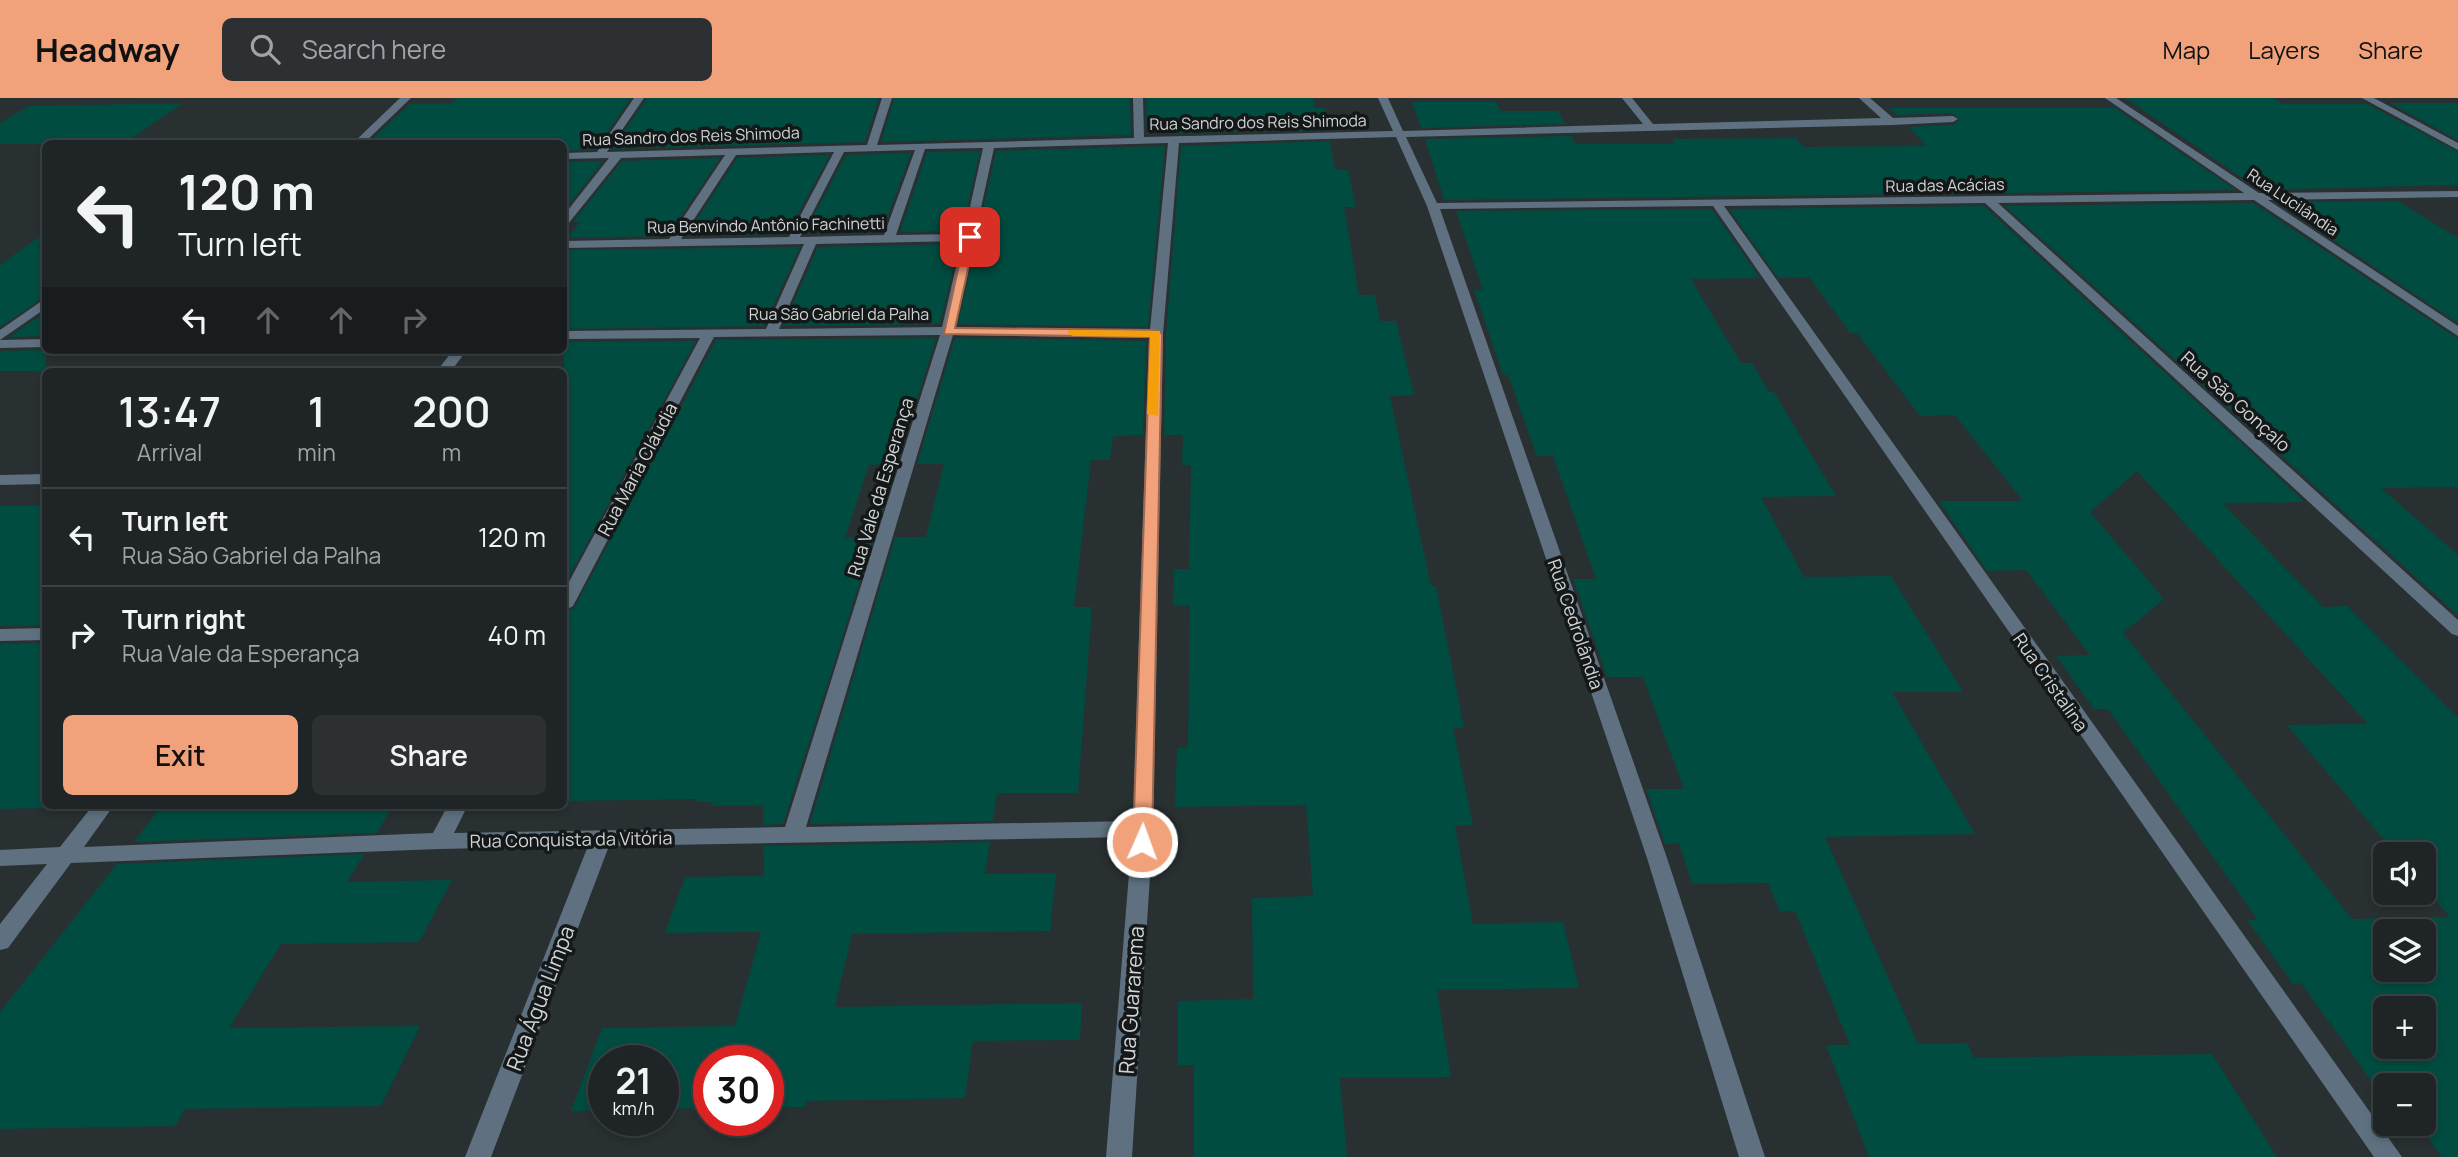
<!DOCTYPE html>
<meta charset="utf-8">
<style>
:root{--surface:#1f2426;--page:#2c3032;--text:#f1f3f6;--muted:#a1a4a7;--line:#3c4143;--accent:#f1a27b}
body{margin:0;font-family:Manrope,sans-serif;background:var(--page);color:var(--text);height:100vh;display:flex;flex-direction:column;font-size:26px;white-space:nowrap}
*{box-sizing:border-box;margin:0}
p{font-size:23px;color:var(--muted)}
.icon{flex:none;width:38px;height:38px;fill:none;stroke:currentColor;stroke-width:2;stroke-linecap:round;stroke-linejoin:round}
.map{position:relative;flex:1;overflow:hidden}
.sheet{position:absolute;left:42px;top:270px;width:525px;height:441px;display:flex;flex-direction:column;background:var(--surface);border-radius:10px;box-shadow:0 4px 10px #0003,0 0 0 2px var(--line)}
.sheet>*{flex:none}
.banner{position:absolute;left:42px;top:42px;width:525px;height:214px;border-radius:10px;box-shadow:0 4px 10px #0003,0 0 0 2px var(--line);background:#1f2426;color:var(--text);overflow:hidden}
.controls{position:absolute;left:2373px;top:744px;display:grid;gap:14px}
.controls a{display:grid;place-items:center;width:63px;height:63px;border-radius:10px;background:var(--surface);box-shadow:0 4px 10px #0003,0 0 0 2px var(--line);font-size:35px}
.speed{position:absolute;left:588px;top:947px;display:flex;gap:14px;font-size:35px;font-weight:700;text-align:center}
.speed>*{display:grid;place-content:center;width:91px;height:91px;border-radius:50%;background:var(--surface);box-shadow:0 4px 10px #0003,0 0 0 2px var(--line);line-height:1}
.speed small{font-size:18px;font-weight:400}
.speed .limit{border:10px solid #d22;background:#fff;color:#111}
.pin{position:absolute;display:grid;place-items:center;width:60px;height:60px;color:#fff;margin:-30px;border-radius:14px;box-shadow:0 4px 10px #0006}
.me{position:absolute;width:77px;margin:-38px;rotate:2deg;stroke-linejoin:round;filter:drop-shadow(0 0 5px #0008)}
.turn{display:flex;align-items:center;gap:24px;height:147px;padding:0 21px;font-size:32px}
.turn .icon{width:91px;height:91px;stroke-width:2.5}
.turn b{display:block;font-size:49px;line-height:60px}
.lanes{display:flex;align-items:center;height:66px;padding:0 21px;background:#0003;justify-content:center;gap:35px;direction:ltr}
.lanes .off{opacity:.35}
.eta{display:flex;justify-content:space-evenly;align-items:center;height:119px;text-align:center}
.eta b{font-size:42px;font-weight:600;line-height:49px}
.primary-button{display:flex;gap:14px;margin-top:auto;padding:14px 21px}
.primary-button a{flex:1;height:80px;border-radius:10px;background:var(--accent);color:#111;font-size:28px;font-weight:600;line-height:80px;text-align:center}
.primary-button a+a{background:var(--page);color:var(--text)}
ul{padding:0;list-style:none}
li{display:flex;align-items:center;gap:21px;height:98px;padding:0 21px;border-top:2px solid var(--line)}
li div{flex:1}
li b{display:block;font-size:26px}
li em{font-style:normal}
header{display:flex;align-items:center;gap:42px;box-sizing:border-box;height:98px;padding:0 35px;background:var(--accent);color:#111}
header strong{font-size:33px}
nav{display:flex;gap:38px;margin-inline-start:auto;font-size:24px}
.search{width:490px;height:63px;background:var(--page);display:flex;align-items:center;gap:18px;box-sizing:border-box;padding:0 24px;border-radius:10px;color:var(--muted);font-size:26px}
.map>svg:first-child{display:block}
.building{fill:#004c40;fill-rule:evenodd}
.lines{fill:none;stroke-linecap:round;stroke-linejoin:round}
.minor{fill:#5f7180;fill-rule:evenodd}
.route{fill:#f1a27b;stroke:#9d6950;stroke-width:2}
.slow{fill:#f59e0b}
.labels{text-anchor:middle;dominant-baseline:central;stroke-width:7;stroke-linejoin:round;paint-order:stroke}
.far-street-label{font-size:16px;fill:#d0d4d5;stroke:#151818}
.street-label{font-size:18px;fill:#d0d4d5;stroke:#151818}
.near-street-label{font-size:21px;fill:#d0d4d5;stroke:#151818}
</style>
<header>
<strong>Headway</strong>
<div class="search"><svg class="icon" aria-label="search" viewBox="0 0 24 24"><circle cx="10" cy="10" r="6"/><path d="M15 15l6 6"/></svg>Search here</div>
<nav><a>Map</a><a>Layers</a><a>Share</a></nav>
</header>
<div class="map">
<svg width="2458" height="1059" viewBox="0 0 2458 1059">
<rect width="100%" height="100%" fill="#293032"/>
<!-- building -->
<path class="building" d="M456 0H631L596 51 564 53V44L367 46 410 6 451 5Z
M647 0H879L865 44 612 51Z
M894 0H1130L1131 37 881 44Z
M1146 0H1313L1315 10H1325L1328 32 1147 36Z
M2125 0H2273L2283 6H2367L2458 54V87L2260 92Z
M1412 4H1496L1501 13H1558L1565 26 1421 30Z
M183 5 123 46H0V25L29 8Z
M2390 5H2458V42Z
M1889 10H2115L2236 92 1444 102 1425 41 1571 38 1576 46H1675L1672 41 1796 40 1803 49 1927 48 1909 29 1953 27 1960 22 1953 15 1897 17Z
M1330 43 1335 72H1348L1356 109H1344L1359 197H1375L1380 223H1396L1414 297 1390 298 1431 488H1436L1464 630H1453L1473 727 1455 728 1473 826 1563 824 1579 890 1437 892 1451 979 1340 980 1347 1059H1194V967H1178V903L1253 901 1252 800 1313 798 1306 707 1175 709 1177 650H1188L1190 507 1173 508 1174 471H1189L1191 367H1182L1183 337H1164L1166 236 1181 48Z
M1165 48 1148 229 958 226 996 53Z
M980 53 962 133 900 134 927 54Z
M911 55 882 134 804 136 846 57Z
M830 57 787 136 686 138 737 60Z
M720 60 668 138 567 140 580 124H573L622 63Z
M564 64 603 63 564 113V63Z
M2398 103 2458 140V225L2277 104Z
M2253 105 2458 241V389L2381 390 2458 457V517L2005 108Z
M1984 108 2305 404 2222 405 2323 509 2347 508 2458 620V1059H2442L2418 1026H2424V987H2385L2383 999 2301 885 2293 886 2247 822H2258L2108 611H2094L2056 558 2090 557 2026 472 1987 473 1939 403H2023L1955 317 1920 318 1857 235H1850L1809 179 1778 180 1729 111ZM2137 373 2368 626 2287 627 2396 756H2424V788L2450 819 2352 821 2123 535 2164 501 2090 414ZM2385 833H2424V872H2385ZM2385 910H2424V948H2385Z
M1712 111 1760 180 1691 181 1741 265H1752L1769 294H1774L1836 398 1761 399 1804 479 1891 478 1963 594H1892L1975 736 1825 739 1918 946 1967 945 1974 960 2212 956 2277 1059H1869L1826 947H1850L1795 813 1780 814 1768 785 1692 786 1679 745 1665 746 1646 691H1684L1643 579H1607L1573 481H1596L1553 358H1537L1508 277H1503L1474 192H1483L1456 113Z
M46 134V198L0 229V167Z
M959 146 940 226 783 228 818 149Z
M800 149 764 228 564 231V152Z
M46 214V238L9 239Z
M936 240 897 366 869 367 845 440 874 439 783 726 763 727V707L711 708 713 704H696L697 701 564 703V516L575 509 716 242Z
M955 240 1146 243 1143 337 1113 338 1110 362H1091L1074 509H1092L1078 695H997L993 723 810 726 895 439H926L944 366H917Z
M564 244 696 243 564 488V243Z
M46 252V273H0V253Z
M0 408H46V527L0 528Z
M46 545V710L0 711V546Z
M162 707H393L377 735 134 744Z
M990 744 985 776 1056 775 1050 833 852 836 835 909 1082 905 1080 942 973 943 965 1000 806 1003 805 1009H768V962H709V1010L663 1011V962H604V1012L571 1013 602 930 735 928 761 834 665 835 685 779 764 778 763 748Z
M364 756 347 784 452 782 419 844 281 846 229 930 420 928 381 1008 185 1011 175 1028 0 1031V914L117 766Z"/>
<g class="lines">
<!-- minor -->
<path class="minor" d="M400 0H411L363 46H352Z
M634 0H644L607 54 867 47 882 0H892L877 47 1134 40 1133 0H1143L1144 39 1393 33 1378 0H1388L1403 33 1643 26 1622 0H1632L1653 26 1881 20 1859 0H1870L1893 20 1953 18 1958 21 1953 24 1892 27 1406 39 1437 105 2244 95 2105 0H2116L2259 95 2458 93V99L2268 102 2458 228V238L2254 102 1998 105 2458 522V538L2452 536 1985 105 1724 108 2402 1059H2374L1713 108 1440 111 1667 760 1765 1059H1739L1647 760 1427 108 1396 39 1179 45 1163 236 1153 731 1132 1059H1106L1132 739 609 748 491 1059H465L588 748 439 751 71 765 8 850 0 852V826L47 766 0 768V752L60 749 93 707H114L84 749 433 735 448 707H468L454 735 785 729 940 237 714 239 573 508 564 513V493L700 240 564 241V233L766 231 804 146 564 150V143L669 141 725 57 621 60 568 126 564 127V117L609 60 564 61V55L597 54ZM1168 45 1150 232 955 229 994 50ZM983 50 964 136 896 137 925 51ZM915 52 884 137 800 139 844 54ZM834 54 789 139 681 141 736 57ZM962 143 942 229 779 231 816 146ZM953 237 1149 240 1133 723 806 729Z
M2362 0H2374L2458 45V52Z
M46 200V210L0 242V232Z
M46 241V249L0 250V242Z
M453 252H467L451 273H437Z
M46 376V386L0 387V377Z
M46 530V542L0 543V531Z"/>
</g>
<!-- route -->
<path class="route" d="M970 136 975 139 955 230 1156 232 1162 236 1152 744 1142 752 1133 744 1150 239 944 236 965 139Z"/>
<!-- slow -->
<path class="slow" d="M1069 232 1160 233 1158 318 1147 316 1150 239 1073 238 1067 235Z"/>
<g class="labels">
<!-- far-street labels -->
<g class="far-street-label">
<text transform="translate(1258 24) rotate(-1)">Rua Sandro dos Reis Shimoda</text>
<text transform="translate(691 38) rotate(-2)">Rua Sandro dos Reis Shimoda</text>
<text transform="translate(1945 87) rotate(-1)">Rua das Acácias</text>
<text transform="translate(2293 104) rotate(34)">Rua Lucilândia</text>
<text transform="translate(766 127) rotate(-1)">Rua Benvindo Antônio Fachinetti</text>
<text x="839" y="216">Rua São Gabriel da Palha</text>
</g>
<!-- street labels -->
<g class="street-label">
<text transform="translate(2236 303) rotate(42)">Rua São Gonçalo</text>
<text transform="translate(637 371) rotate(-62)">Rua Maria Cláudia</text>
<text transform="translate(880 389) rotate(-73)">Rua Vale da Esperança</text>
<text transform="translate(1576 526) rotate(71)">Rua Cedrolândia</text>
<text transform="translate(2051 584) rotate(55)">Rua Cristalina</text>
<text transform="translate(571 741) rotate(-1)">Rua Conquista da Vitória</text>
</g>
<!-- near-street labels -->
<g class="near-street-label">
<text transform="translate(540 900) rotate(-69)">Rua Água Limpa</text>
<text transform="translate(1131 902) rotate(-86)">Rua Guararema</text>
</g>
</g>
</svg>
<div class="controls">
<a><svg class="icon" aria-label="sound" viewBox="0 0 24 24"><path d="M4 9h4l5-4v14l-5-4H4zM17 9q2 3 0 6"/></svg></a>
<a><svg class="icon" aria-label="layers" viewBox="0 0 24 24"><path d="M12 4l9 5-9 5-9-5zM3 14l9 5 9-5"/></svg></a>
<a>+</a>
<a>−</a>
</div>
<div class="speed"><div>21<small>km/h</small></div><div class="limit">30</div></div>
<div class="pin" style="left:970px;top:139px;background:#d93025"><svg class="icon" aria-label="arrive" viewBox="0 0 24 24"><path d="M6 21V4h12l-3 4 3 4H6"/></svg></div>
<svg class="me" style="left:1142px;top:744px" viewBox="-20 -20 40 40"><circle r="17" fill="#f1a27b" stroke="#fff" stroke-width="3"/><path d="M0-11L8 9 0 5-8 9z" fill="#fff"/></svg>
<div class="banner">
<div class="turn"><svg class="icon" aria-label="left" viewBox="0 0 24 24"><path d="M17 20v-9H6M10 6l-5 5 5 5"/></svg><div><b>120 m</b>Turn left</div></div>
<div class="lanes"><svg class="icon" aria-label="left" viewBox="0 0 24 24"><path d="M17 20v-9H6M10 6l-5 5 5 5"/></svg><svg class="icon off" aria-label="ahead" viewBox="0 0 24 24"><path d="M12 20V5M6 11l6-6 6 6"/></svg><svg class="icon off" aria-label="ahead" viewBox="0 0 24 24"><path d="M12 20V5M6 11l6-6 6 6"/></svg><svg class="icon off" aria-label="right" viewBox="0 0 24 24"><path d="M7 20v-9h11M14 6l5 5-5 5"/></svg></div>
</div>
<section class="sheet">
<div class="eta">
<div><b>13:47</b><p>Arrival</p></div>
<div><b>1</b><p>min</p></div>
<div><b>200</b><p>m</p></div>
</div>
<ul>
<li><svg class="icon" aria-label="left" viewBox="0 0 24 24"><path d="M17 20v-9H6M10 6l-5 5 5 5"/></svg><div><b>Turn left</b><p>Rua São Gabriel da Palha</p></div><em>120 m</em></li>
<li><svg class="icon" aria-label="right" viewBox="0 0 24 24"><path d="M7 20v-9h11M14 6l5 5-5 5"/></svg><div><b>Turn right</b><p>Rua Vale da Esperança</p></div><em>40 m</em></li>
</ul>
<div class="primary-button"><a>Exit</a><a>Share</a></div>
</section>
</div>
